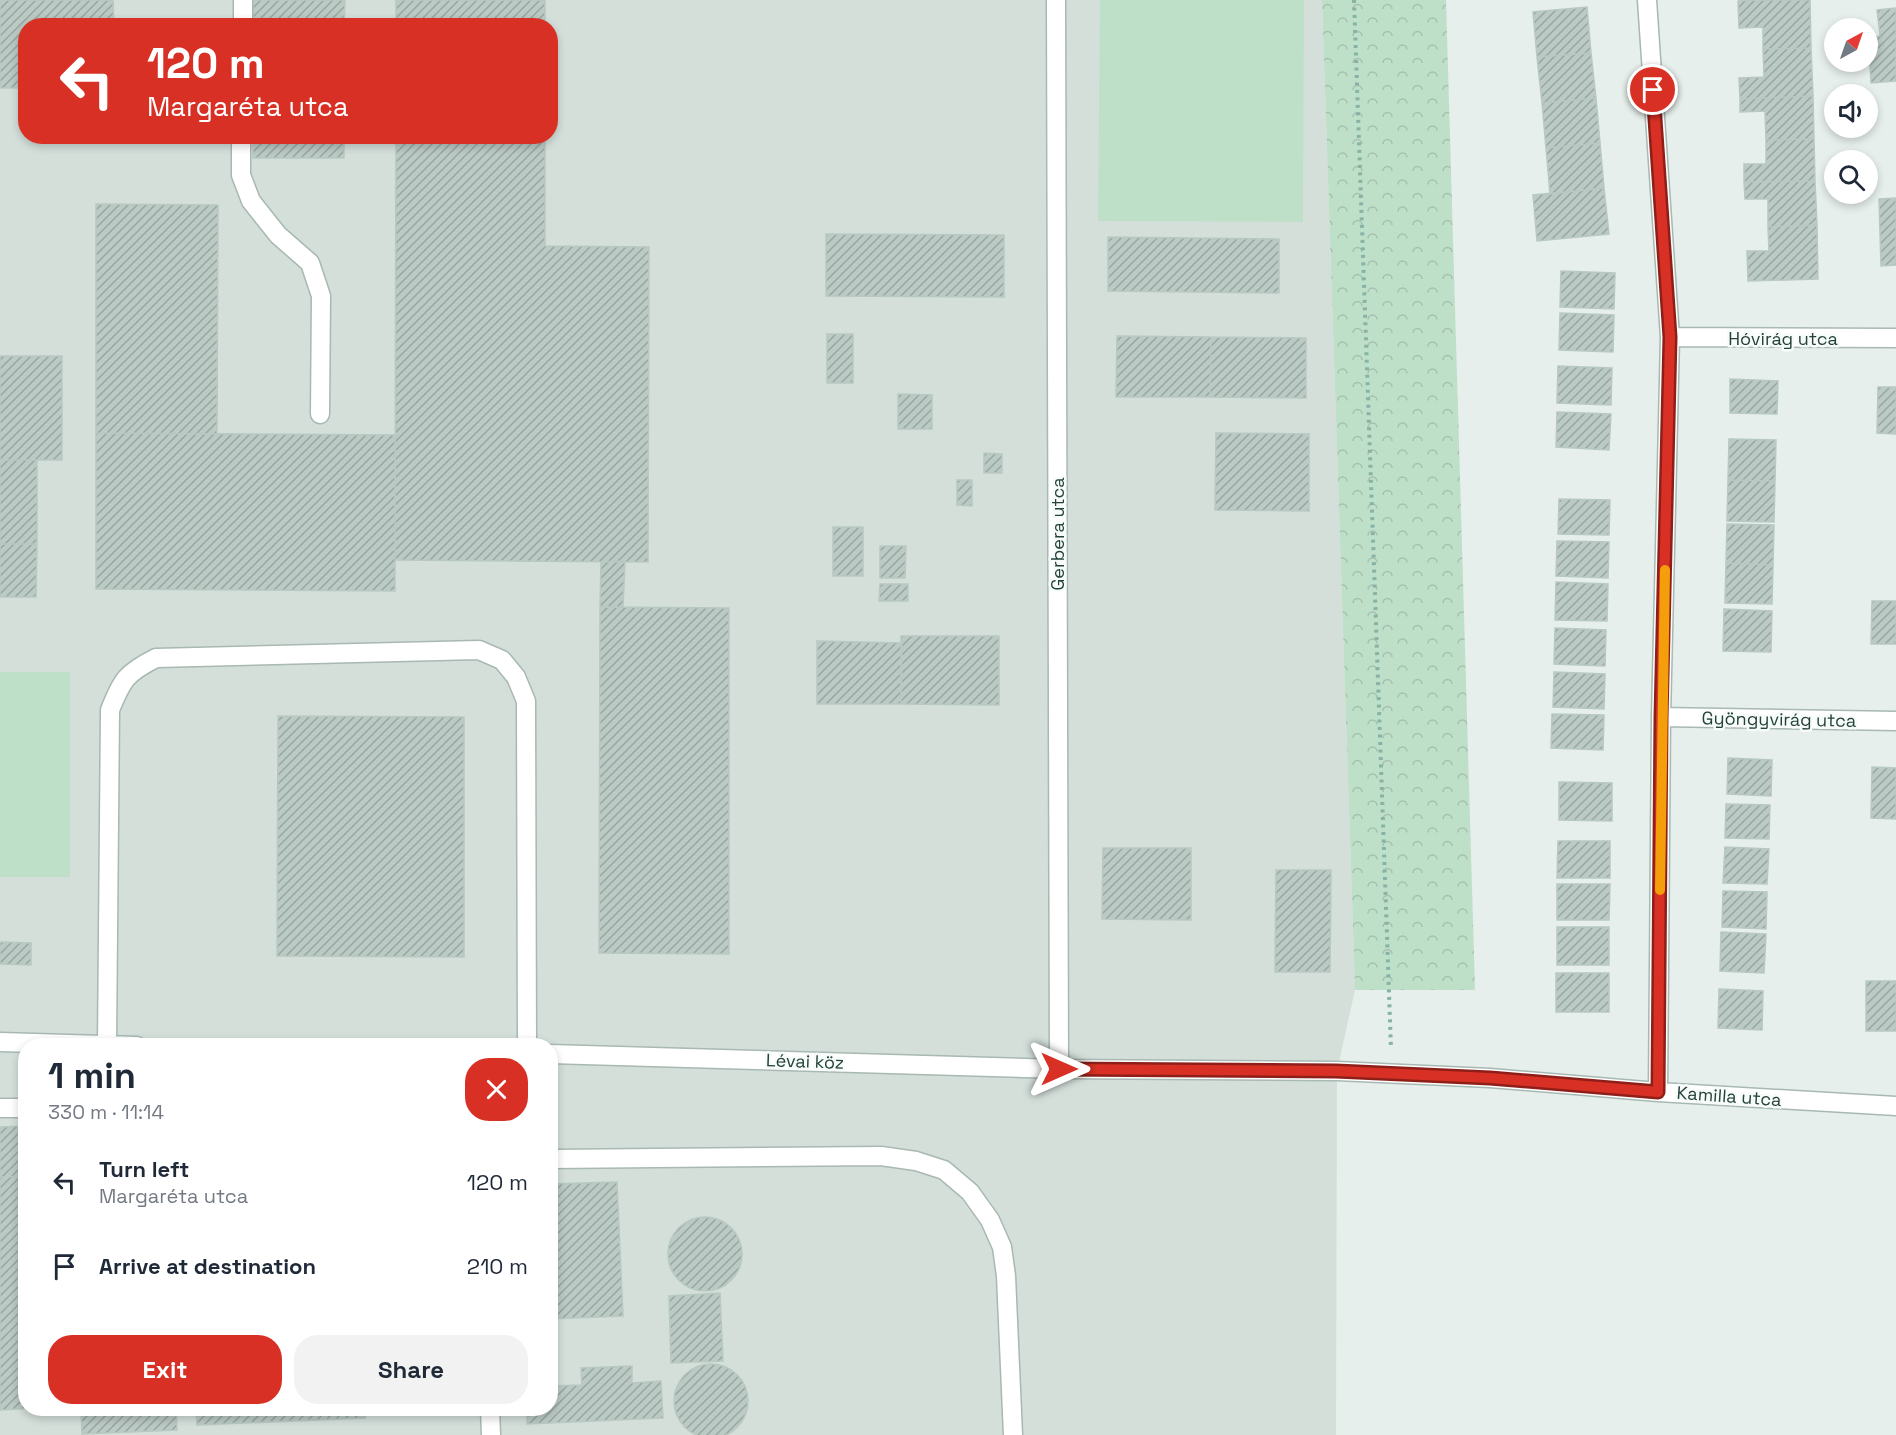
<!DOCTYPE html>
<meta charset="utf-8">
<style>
:root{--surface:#fff;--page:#f2f2f3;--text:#1f2937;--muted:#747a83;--accent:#d93025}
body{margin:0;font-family:"Space Grotesk",sans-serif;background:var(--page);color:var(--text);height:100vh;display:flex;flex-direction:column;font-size:22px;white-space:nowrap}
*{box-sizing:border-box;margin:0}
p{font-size:20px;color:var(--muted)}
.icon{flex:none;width:33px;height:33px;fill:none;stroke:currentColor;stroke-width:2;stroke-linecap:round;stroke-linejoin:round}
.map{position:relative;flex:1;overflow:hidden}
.sheet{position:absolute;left:18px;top:1038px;width:540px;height:378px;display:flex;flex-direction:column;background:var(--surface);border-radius:24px;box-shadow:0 3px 9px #0003}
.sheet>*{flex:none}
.top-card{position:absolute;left:18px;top:18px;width:540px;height:126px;border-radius:24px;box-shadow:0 3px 9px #0003;background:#d93025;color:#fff;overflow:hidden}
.needle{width:39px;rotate:40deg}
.controls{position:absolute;left:1824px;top:18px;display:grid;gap:12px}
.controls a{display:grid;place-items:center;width:54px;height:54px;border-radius:50%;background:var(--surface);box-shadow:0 3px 9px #0003;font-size:30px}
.pin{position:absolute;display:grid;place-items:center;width:51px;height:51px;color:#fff;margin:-26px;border:3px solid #fff;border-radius:50%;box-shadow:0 2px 6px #0007}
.me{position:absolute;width:66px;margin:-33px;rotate:90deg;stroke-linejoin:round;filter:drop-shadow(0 0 4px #0008)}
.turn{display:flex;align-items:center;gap:21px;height:126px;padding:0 30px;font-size:27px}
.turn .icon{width:78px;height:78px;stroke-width:2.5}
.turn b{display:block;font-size:42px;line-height:51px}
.round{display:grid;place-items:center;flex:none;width:63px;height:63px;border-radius:24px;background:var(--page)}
.overview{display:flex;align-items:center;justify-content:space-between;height:102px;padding:0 30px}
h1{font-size:36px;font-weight:600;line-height:45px}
.cta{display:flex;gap:12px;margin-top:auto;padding:12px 30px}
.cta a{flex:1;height:69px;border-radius:24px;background:var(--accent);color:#fff;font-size:24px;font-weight:600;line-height:69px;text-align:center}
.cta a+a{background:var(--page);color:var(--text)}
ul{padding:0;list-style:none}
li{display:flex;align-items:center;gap:18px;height:84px;padding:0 30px}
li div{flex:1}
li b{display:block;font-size:22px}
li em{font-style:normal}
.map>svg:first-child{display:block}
.built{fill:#d4dfda;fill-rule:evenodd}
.forest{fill:url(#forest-crowns)}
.park{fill:#bfe0c8}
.building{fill:url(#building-hatch);stroke:#b8c9c2;stroke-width:1.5}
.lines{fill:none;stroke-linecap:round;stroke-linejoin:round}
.minor-casing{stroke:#a8b8b2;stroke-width:21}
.path{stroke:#86b3a5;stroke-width:4;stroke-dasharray:3 4.5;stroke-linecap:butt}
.minor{stroke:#fff;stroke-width:18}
.route-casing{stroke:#8d1f18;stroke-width:15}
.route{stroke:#d93025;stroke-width:10}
.slow{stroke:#f59e0b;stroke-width:10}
.labels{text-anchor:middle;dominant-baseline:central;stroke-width:5;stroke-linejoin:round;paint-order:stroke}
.street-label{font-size:18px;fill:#24423a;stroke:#f7fbf9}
</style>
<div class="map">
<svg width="1896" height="1435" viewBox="0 0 1896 1435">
<defs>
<pattern id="forest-crowns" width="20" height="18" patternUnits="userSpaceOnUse" patternTransform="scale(1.5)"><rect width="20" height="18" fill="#bfe0c8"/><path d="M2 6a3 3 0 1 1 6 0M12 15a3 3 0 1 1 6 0" fill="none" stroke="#a4c1ad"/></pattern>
<pattern id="building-hatch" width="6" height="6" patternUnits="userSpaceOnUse" patternTransform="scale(1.5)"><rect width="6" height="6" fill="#bbcac4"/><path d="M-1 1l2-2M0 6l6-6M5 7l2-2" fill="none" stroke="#98a6a0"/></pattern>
</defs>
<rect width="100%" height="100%" fill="#e6efeb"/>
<!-- built -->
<path class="built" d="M0 0H1322L1355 990 1337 1071 1336 1435H0ZM26 26H550V136H26ZM26 1046H550V1408H26Z"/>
<!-- forest -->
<path class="forest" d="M1322 0H1446L1475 990H1355Z"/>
<!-- park -->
<path class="park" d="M1100 0H1304L1303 222 1098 221Z
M0 672H70V877H0Z"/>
<!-- building -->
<path class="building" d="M0 0H113L114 26H26V88H0Z
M253 0H345L344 26H253Z
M396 0H545V26H396Z
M1762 0H1810L1811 48 1763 49V27L1739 28 1738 1Z
M1587 7 1591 53 1537 57 1533 12Z
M1896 8V81L1871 83 1868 38 1880 36 1877 10Z
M1811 48 1813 96 1740 99 1739 78 1764 77 1763 49Z
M1591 53 1596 98 1542 103 1537 57Z
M1813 96 1814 139 1766 140 1765 111 1740 112V99Z
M1596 98 1600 143 1546 148 1542 103Z
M253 136H344V158H253Z
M396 136H545V246L649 247 648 562 395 560Z
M1814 139 1815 181 1744 182V164H1766V140Z
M1600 143 1604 188 1550 194 1546 148Z
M1815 181 1817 225 1768 227V199H1745L1744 182Z
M1604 188 1609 234 1537 241 1533 195Z
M1896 198V265L1881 266 1879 199Z
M96 204 218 205 217 434 96 433Z
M1817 225 1818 279 1748 281 1747 251H1769L1768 227Z
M826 234 1004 235V297L826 296Z
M1108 237 1279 239V293L1108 291Z
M1561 271 1615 273 1614 309 1560 307Z
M1560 313 1614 315 1613 352 1559 350Z
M827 334H853V383H827Z
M1117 336 1211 337 1210 397H1116Z
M1211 337 1306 338V398L1210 397Z
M0 356H62V460H0Z
M1558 366 1612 368 1611 405 1557 403Z
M1730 379 1778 381 1777 414 1730 413Z
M1878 387H1896V434L1877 433Z
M898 394 932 395V429H898Z
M1557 412 1611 414 1609 450 1556 447Z
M96 433 395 435V591L96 589Z
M1216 433 1309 434V511L1215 510Z
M1729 439 1776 440 1775 481 1728 480Z
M984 453 1002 454V473H984Z
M0 460H37V544H0Z
M957 480H972V506L957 505Z
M1728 480 1775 481 1774 522 1727 521Z
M1559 499 1610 500 1609 535 1558 534Z
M1727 524 1774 525 1773 565 1726 563Z
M833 527H863V576H833Z
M1557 541 1609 542 1608 578 1556 576Z
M0 544H37L36 597H0Z
M880 546H906L905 578H880Z
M625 561 623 607H600L601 562Z
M1726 563 1773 565 1772 604 1725 603Z
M1556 582 1608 584 1607 621 1555 620Z
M880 584H908V601H879Z
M1872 601H1896V644H1871Z
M600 607 729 608V954L599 953Z
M1724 609 1772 611 1771 652 1723 651Z
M1555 628 1606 630 1605 666 1554 664Z
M901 636H999V705L901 704Z
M817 641 902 643 901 704H817Z
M1554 672 1605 674 1604 709 1553 707Z
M1552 714 1604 715 1603 750 1551 748Z
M278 716 464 717V957L277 956Z
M1728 758 1772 760 1771 796 1727 794Z
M1872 767 1896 768V819L1871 818Z
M1559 782 1612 783V821L1559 820Z
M1726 804 1770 805 1769 839 1725 838Z
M1558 841H1610V878H1557Z
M1725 847 1769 849 1767 884 1723 883Z
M1103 848H1191V920L1102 919Z
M1276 870H1331L1330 972H1275Z
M1557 884H1610L1609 920H1557Z
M1723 891 1767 892 1766 929 1722 927Z
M1557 927H1609V965H1557Z
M1721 932 1766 934 1764 973 1720 971Z
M0 942 31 943V965L0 964Z
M1556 973H1609V1012H1556Z
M1866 981H1896V1031H1866Z
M1719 989 1763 991 1762 1030 1718 1028Z
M26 1126V1176L0 1177V1127Z
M26 1176V1408H40L0 1410V1177Z
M617 1182 623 1316 550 1319V1184Z
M668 1254a37 37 0 1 1 74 0a37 37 0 1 1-74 0Z
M720 1293 723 1361 671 1363 669 1296Z
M674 1401a37 37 0 1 1 74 0a37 37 0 1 1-74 0Z
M632 1366V1383L661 1381 663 1418 527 1424V1408H550V1386L582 1385 581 1368Z
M81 1408H176L177 1430 82 1434Z
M196 1408H365V1418L197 1425Z"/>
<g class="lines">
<!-- minor casing -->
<g class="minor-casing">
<path id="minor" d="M1056 0 1059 1069
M1647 0 1670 337 1661 717 1658 1092
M243 26V0
M241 136V175L251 201 278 235 310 263 321 296 320 414
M1670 337 1896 338
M1661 717 1896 721
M0 1042 137 1046
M107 1045 110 710C122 680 126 673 156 658L479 650 502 660 516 677 526 701 527 1046
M550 1054 1059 1069 1337 1071 1490 1078 1658 1092 1896 1106
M0 1108H26
M550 1159 881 1156 916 1161 944 1170 970 1192 990 1220 1002 1247 1006 1276 1013 1435
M490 1408 491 1435"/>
</g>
<!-- path -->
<path class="path" d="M1354 0 1391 1049"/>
<!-- minor -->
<use href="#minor" class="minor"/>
</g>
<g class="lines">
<!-- route casing -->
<g class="route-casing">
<path id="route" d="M1059 1069 1336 1071 1490 1078 1658 1092 1661 717 1670 337 1653 90"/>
</g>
<!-- route -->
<use href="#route" class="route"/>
<!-- slow -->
<path class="slow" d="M1660 890 1665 570"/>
</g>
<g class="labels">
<!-- street labels -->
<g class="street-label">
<text x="1783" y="338">Hóvirág utca</text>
<text transform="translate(1057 534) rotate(-90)">Gerbera utca</text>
<text transform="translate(1779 719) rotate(1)">Gyöngyvirág utca</text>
<text transform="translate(805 1061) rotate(2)">Lévai köz</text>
<text transform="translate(1729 1096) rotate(4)">Kamilla utca</text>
</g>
</g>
</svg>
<div class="controls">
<a><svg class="needle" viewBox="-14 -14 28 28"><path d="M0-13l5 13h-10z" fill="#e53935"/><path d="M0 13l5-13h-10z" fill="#747a83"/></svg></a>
<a><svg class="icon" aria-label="sound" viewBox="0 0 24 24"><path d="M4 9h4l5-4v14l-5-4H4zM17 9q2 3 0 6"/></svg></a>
<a><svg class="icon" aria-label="search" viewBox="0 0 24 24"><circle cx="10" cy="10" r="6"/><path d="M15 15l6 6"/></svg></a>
</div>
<div class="pin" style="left:1653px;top:90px;background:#d93025"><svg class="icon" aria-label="arrive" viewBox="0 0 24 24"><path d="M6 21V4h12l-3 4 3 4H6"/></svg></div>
<svg class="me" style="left:1059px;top:1069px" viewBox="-20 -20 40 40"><path d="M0-17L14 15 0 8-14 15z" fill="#d93025" stroke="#fff" stroke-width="4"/></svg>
<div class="top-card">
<div class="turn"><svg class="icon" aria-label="left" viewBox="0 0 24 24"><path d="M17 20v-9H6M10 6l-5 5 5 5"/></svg><div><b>120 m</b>Margaréta utca</div></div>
</div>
<section class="sheet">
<div class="overview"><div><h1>1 min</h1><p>330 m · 11:14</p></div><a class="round" style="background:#d93025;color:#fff"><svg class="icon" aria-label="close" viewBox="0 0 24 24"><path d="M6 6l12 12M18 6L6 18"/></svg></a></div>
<ul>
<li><svg class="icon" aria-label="left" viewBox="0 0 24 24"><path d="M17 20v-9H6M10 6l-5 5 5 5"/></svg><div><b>Turn left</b><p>Margaréta utca</p></div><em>120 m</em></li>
<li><svg class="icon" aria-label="arrive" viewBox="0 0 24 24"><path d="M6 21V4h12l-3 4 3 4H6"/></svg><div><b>Arrive at destination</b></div><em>210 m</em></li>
</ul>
<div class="cta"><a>Exit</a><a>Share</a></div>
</section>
</div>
